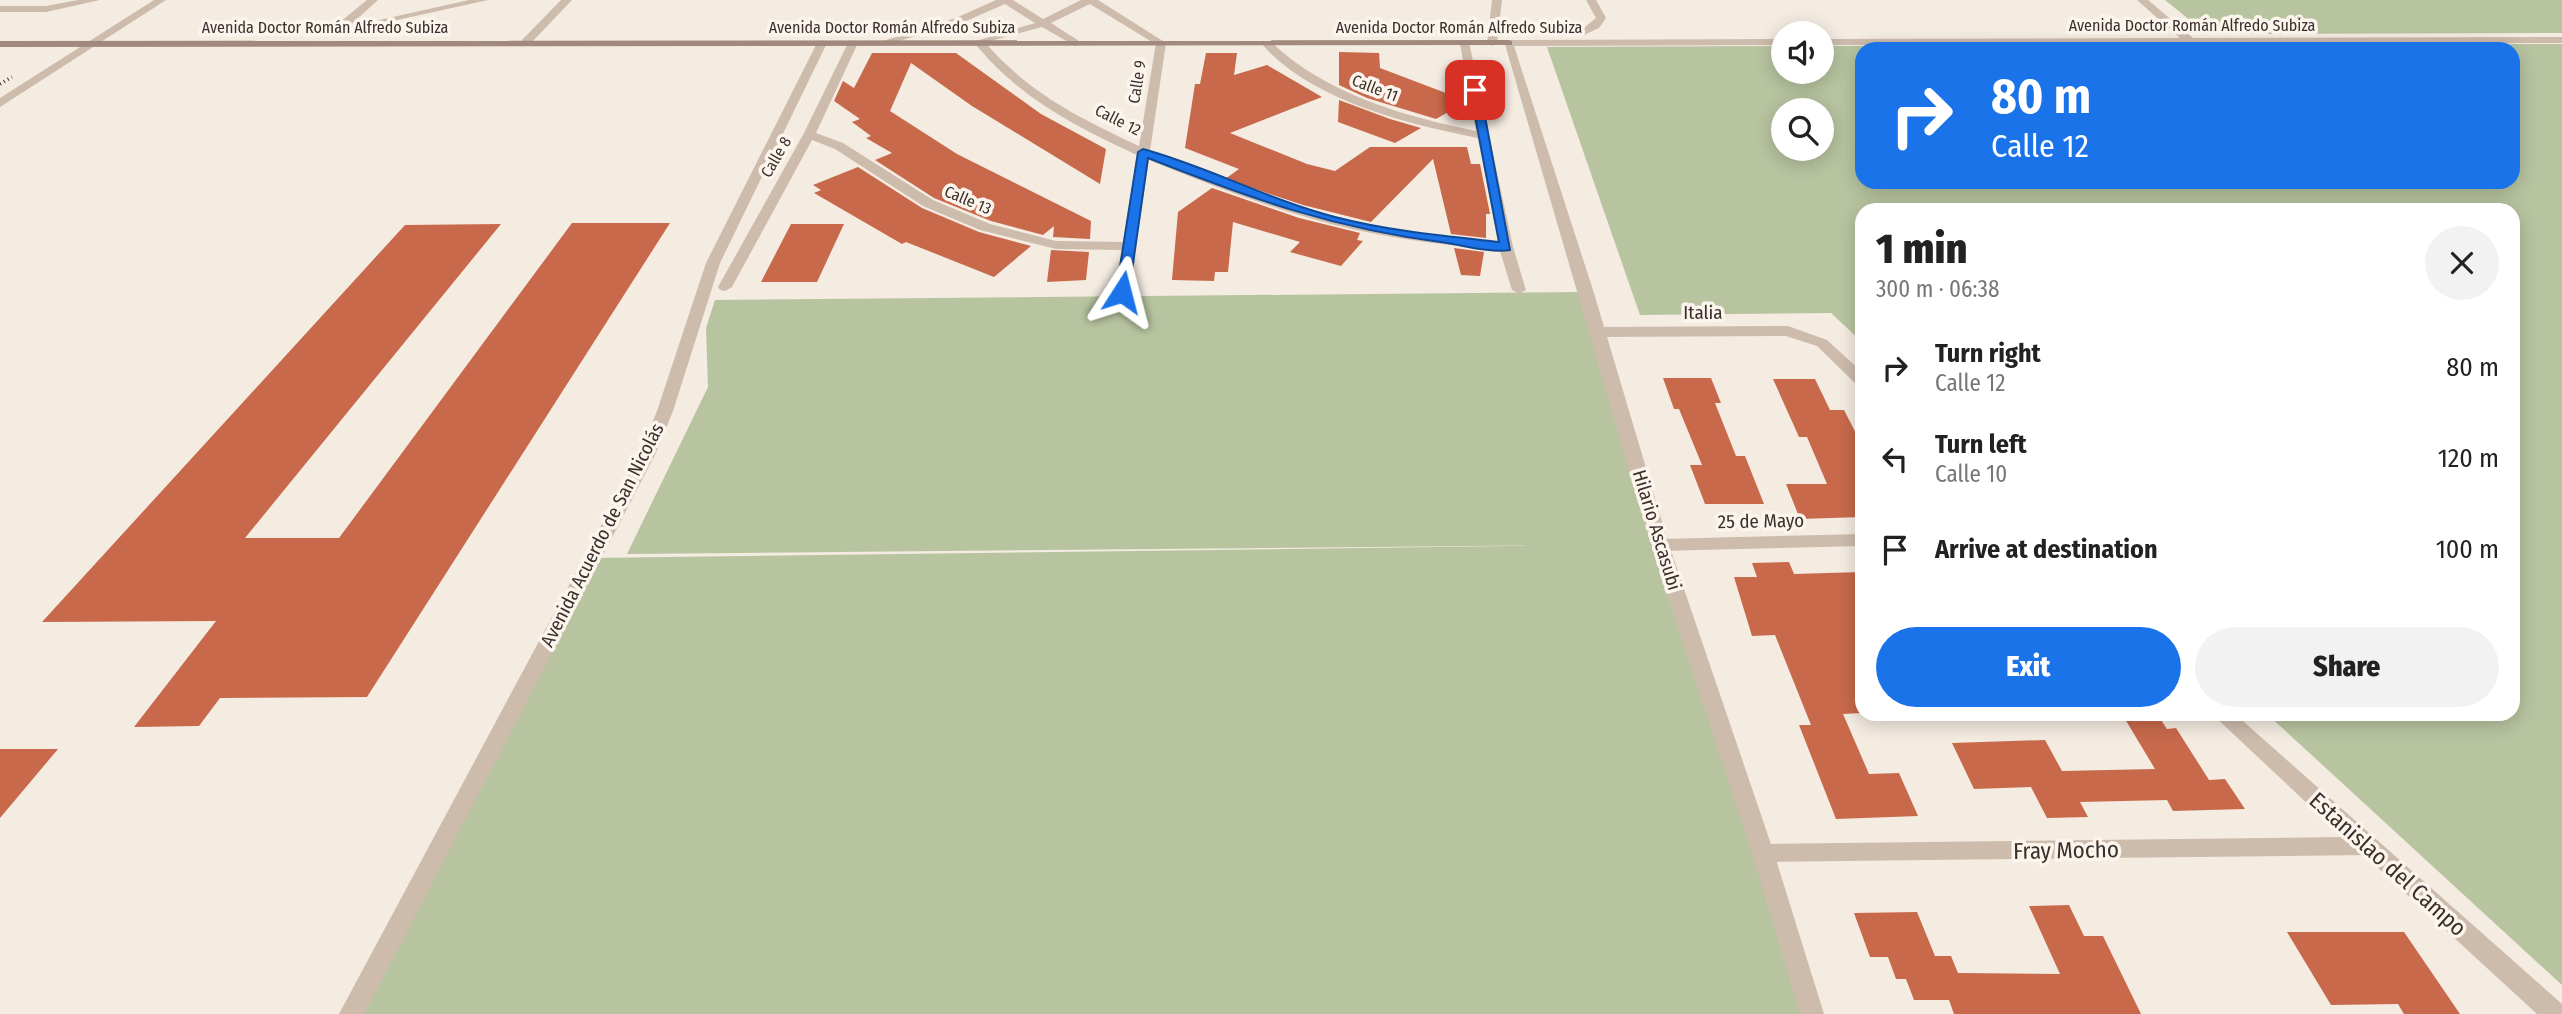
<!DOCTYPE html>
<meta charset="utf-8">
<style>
:root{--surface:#fff;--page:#f2f2f2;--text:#222;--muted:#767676;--accent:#1a73e8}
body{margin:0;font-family:"Fira Sans Condensed",sans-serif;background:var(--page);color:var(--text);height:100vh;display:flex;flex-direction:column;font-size:26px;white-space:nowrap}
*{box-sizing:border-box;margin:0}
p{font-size:23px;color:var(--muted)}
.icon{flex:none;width:38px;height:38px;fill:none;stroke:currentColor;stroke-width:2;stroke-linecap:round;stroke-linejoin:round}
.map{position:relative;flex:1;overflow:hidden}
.sheet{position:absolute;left:1855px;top:203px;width:665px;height:518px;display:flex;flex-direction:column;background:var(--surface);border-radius:21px;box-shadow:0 4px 18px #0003}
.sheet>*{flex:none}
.top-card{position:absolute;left:1855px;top:42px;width:665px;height:147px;border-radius:21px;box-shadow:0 4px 18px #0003;background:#1a73e8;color:#fff;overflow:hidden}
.buttons{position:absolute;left:1771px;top:21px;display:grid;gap:14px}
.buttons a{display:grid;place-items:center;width:63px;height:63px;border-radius:50%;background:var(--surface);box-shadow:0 4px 18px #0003;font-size:35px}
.pin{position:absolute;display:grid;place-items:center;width:60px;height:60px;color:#fff;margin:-30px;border-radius:14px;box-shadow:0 4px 10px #0006}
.me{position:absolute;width:77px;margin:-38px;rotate:9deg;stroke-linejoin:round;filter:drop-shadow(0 0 5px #0008)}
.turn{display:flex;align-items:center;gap:24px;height:147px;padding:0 21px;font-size:32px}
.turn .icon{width:91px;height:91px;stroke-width:2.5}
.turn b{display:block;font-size:49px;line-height:60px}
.round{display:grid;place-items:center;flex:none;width:74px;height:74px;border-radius:37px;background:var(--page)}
.head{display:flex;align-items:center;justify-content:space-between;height:119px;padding:0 21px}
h1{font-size:42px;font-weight:800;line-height:52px}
.action{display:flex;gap:14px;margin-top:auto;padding:14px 21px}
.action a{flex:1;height:80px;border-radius:42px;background:var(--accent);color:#fff;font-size:28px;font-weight:800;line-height:80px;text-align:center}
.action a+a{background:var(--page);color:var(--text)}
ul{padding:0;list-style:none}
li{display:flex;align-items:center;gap:21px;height:91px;padding:0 21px}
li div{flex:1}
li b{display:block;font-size:26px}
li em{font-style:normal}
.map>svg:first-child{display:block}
.green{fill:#b8c4a0;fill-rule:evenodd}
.building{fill:#c8694b}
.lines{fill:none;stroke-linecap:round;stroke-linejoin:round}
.service{fill:#cdbbac;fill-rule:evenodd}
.minor{fill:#cdbbac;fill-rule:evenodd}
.tertiary{fill:#cdbbac;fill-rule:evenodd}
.secondary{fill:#a18a7d;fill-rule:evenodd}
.rail{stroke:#3b302b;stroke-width:3.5;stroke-dasharray:1 3.5;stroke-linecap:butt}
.route{fill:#1a73e8;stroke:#114b97;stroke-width:2}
.labels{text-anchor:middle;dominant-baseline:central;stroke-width:7;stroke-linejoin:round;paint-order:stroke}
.far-street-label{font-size:16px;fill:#3b302b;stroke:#fbf5ee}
.street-label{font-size:19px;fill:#3b302b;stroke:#fbf5ee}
.near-street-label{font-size:23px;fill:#3b302b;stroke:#fbf5ee}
</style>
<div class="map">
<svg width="2562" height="1014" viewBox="0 0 2562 1014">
<rect width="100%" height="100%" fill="#f4ebe1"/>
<!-- green -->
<path class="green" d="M2165 0H2562V33L2207 34Z
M2562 44V985L2267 714H2513V210H1862V342L1831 313 1640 315 1547 47 1783 46V72H1822V46ZM2513 49V182H1862V49ZM1822 110V149H1783V110Z
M1583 292 1812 1014H351L591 558 1591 545 627 554 708 387 706 328 715 300Z"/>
<!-- building -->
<path class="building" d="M1339 52 1379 53 1380 68 1459 98 1455 100 1464 103 1436 119 1367 98 1339 85Z
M872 53H956L1041 114 1106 149 1100 184 972 106 911 63 890 111 957 154 1091 221 1090 239 1053 237 1054 226 1043 235 991 221 934 198 875 160 892 153 866 138 871 136 852 122 860 119 834 101 843 81 854 88Z
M1206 53H1237L1234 75 1267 65 1322 97 1230 133 1307 164 1335 171 1370 147H1467L1471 164H1480L1490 214H1486V238L1451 234 1433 159 1371 222 1303 205 1225 179 1239 169 1185 148 1195 84H1200Z
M1339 100 1390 119 1421 128 1395 143 1338 122Z
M858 167 922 208 979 232 1031 246 994 277 906 242 902 244 814 193 821 190 813 185Z
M1212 188 1299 218 1360 233 1357 240 1363 241 1341 266 1290 252 1300 242 1233 222 1228 272H1215L1214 281 1172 280 1178 212Z
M572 223H670L367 697 220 698 199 726 134 727 216 621 42 622 405 225 501 224 245 538H339Z
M791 224H844L817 282H761Z
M1454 248 1484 252 1480 276 1461 275Z
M1051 250 1089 252 1086 280 1047 282Z
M1663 378H1711L1721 403H1715L1736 456H1745L1764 504H1705L1690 465H1702L1679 409H1674Z
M1773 379H1815L1830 410H1844L1862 445V517L1800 519 1786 484H1827L1807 437H1799Z
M1789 562 1794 574 1862 572V713L1843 714 1869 774 1899 773 1918 816 1836 819 1799 725H1811L1775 635 1752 636 1734 577H1757L1752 563Z
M2122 714H2157L2167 729 2176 728 2209 780 2225 779 2245 809 2173 811 2167 800 2080 802 2088 817 2047 818 2031 787 1974 789 1952 743 2045 740 2062 771 2155 769Z
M0 749H58L0 818Z
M2069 905 2084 936H2103L2141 1014H1954L1949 1000H1914L1906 979H1896L1888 957H1870L1854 913 1917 912 1935 956H1951L1958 973 2060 974 2029 906Z
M2287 932H2404L2460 1014H2404L2398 1004 2331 1005Z"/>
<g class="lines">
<!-- service -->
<path class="service" d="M78 0H100L46 12H0V6H46Z
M154 0H166L0 107V98Z
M367 0H378L348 27 469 0H488L329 35V31Z
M561 0H572L530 44H522V40Z
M996 0H1013L1043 19 1081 0H1098L1166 43 1157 45 1090 4 1051 23 1079 41V45L1075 46 1042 27 976 45V41L1035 23 1005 4 964 22 882 46 877 43 956 18Z
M1492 0H1502L1497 43 1492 46 1487 43Z
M1586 0H1596L1606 18 1599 28 1584 35 1579 32 1596 18Z"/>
<!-- minor -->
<path class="minor" d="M2137 0H2148L2193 38 2562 37V43L1822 45V39L2180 38Z
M1783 39V45L1508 46 1503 43 1508 40Z
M853 40 858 43 816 133 843 143 933 200 990 224 1056 241 1123 242 1137 155C1075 126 1021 99 976 45V41H984C1028 93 1078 117 1139 146L1156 43 1161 40 1166 43 1150 151C1216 179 1284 206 1354 221 1401 232 1450 237 1498 242L1478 138C1407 124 1309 100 1261 43L1270 41C1325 94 1403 116 1476 131L1460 44 1469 42 1513 247 1526 290 1519 294 1512 290 1500 251C1450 245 1400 240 1352 229 1282 213 1215 187 1149 160L1129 292 1122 296 1115 292 1122 250 1056 249 980 230 923 206 835 149 812 140 732 287 725 291 720 290 718 287 803 135 848 43Z
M1788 326 1827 340 1862 372V386L1856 384 1817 346 1786 336 1598 337 1590 332 1598 327Z
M1862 534V546L1660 551 1651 545 1660 539Z
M2212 714H2235L2562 1004V1014H2537L2364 855 1763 862 1755 860 1752 853 1755 846 1763 844 2343 837Z"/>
<!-- tertiary -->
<path class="tertiary" d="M822 40 827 43 720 263 673 411 655 455 364 1014H339L639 455 657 411 706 263 817 43Z
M1504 41 1513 43 1593 290 1669 545 1774 853 1824 1014H1800L1752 853 1651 545Z"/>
<!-- secondary -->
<path class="secondary" d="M1508 40 1512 41V45L0 47V41Z"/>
<!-- rail -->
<path class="rail" d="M0 84 12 77"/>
</g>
<!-- route -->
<path class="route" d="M1475 87 1480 90 1510 250C1491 253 1466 246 1447 243 1335 229 1252 199 1148 158L1129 292 1122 296 1116 292 1138 152 1143 149C1209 167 1269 200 1335 217 1389 231 1444 236 1499 242L1470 90Z"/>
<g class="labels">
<!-- far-street labels -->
<g class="far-street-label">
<text x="2192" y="25">Avenida Doctor Román Alfredo Subiza</text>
<text x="325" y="27">Avenida Doctor Román Alfredo Subiza</text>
<text x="892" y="27">Avenida Doctor Román Alfredo Subiza</text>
<text x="1459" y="27">Avenida Doctor Román Alfredo Subiza</text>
<text transform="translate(1137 82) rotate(-81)">Calle 9</text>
<text transform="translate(1375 88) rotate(21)">Calle 11</text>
<text transform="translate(1118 120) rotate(27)">Calle 12</text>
<text transform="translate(776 157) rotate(-60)">Calle 8</text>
<text transform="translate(968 200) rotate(23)">Calle 13</text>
</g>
<!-- street labels -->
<g class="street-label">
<text x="1703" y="312">Italia</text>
<text transform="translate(1761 521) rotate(-1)">25 de Mayo</text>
<text transform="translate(1657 530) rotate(73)">Hilario Ascasubi</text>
<text transform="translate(602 535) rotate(-63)">Avenida Acuerdo de San Nicolás</text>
</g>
<!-- near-street labels -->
<g class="near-street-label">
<text transform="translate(2066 850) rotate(-1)">Fray Mocho</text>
<text transform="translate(2388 864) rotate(42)">Estanislao del Campo</text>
</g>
</g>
</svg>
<div class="buttons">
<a><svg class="icon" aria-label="sound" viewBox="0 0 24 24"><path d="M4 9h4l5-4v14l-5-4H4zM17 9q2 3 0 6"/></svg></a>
<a><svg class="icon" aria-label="search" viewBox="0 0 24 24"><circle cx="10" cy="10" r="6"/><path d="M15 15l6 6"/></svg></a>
</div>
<div class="pin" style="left:1475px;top:90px;background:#d93025"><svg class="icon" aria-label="arrive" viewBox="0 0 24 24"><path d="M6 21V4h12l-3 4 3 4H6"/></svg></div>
<svg class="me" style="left:1122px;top:292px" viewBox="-20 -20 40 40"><path d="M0-17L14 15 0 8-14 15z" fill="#1a73e8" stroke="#fff" stroke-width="4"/></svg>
<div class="top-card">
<div class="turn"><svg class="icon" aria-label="right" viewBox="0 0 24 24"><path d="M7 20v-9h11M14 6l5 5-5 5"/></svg><div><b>80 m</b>Calle 12</div></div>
</div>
<section class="sheet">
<div class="head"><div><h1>1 min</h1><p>300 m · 06:38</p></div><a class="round"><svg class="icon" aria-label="close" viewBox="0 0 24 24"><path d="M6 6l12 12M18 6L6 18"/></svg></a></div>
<ul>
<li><svg class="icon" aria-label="right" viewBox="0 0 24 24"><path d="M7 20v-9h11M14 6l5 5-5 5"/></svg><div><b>Turn right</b><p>Calle 12</p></div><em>80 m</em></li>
<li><svg class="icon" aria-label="left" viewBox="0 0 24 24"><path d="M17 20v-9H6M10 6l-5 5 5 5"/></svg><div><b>Turn left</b><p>Calle 10</p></div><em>120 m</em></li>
<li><svg class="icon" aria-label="arrive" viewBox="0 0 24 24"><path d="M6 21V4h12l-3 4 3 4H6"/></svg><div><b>Arrive at destination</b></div><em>100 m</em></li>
</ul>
<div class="action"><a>Exit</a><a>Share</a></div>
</section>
</div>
